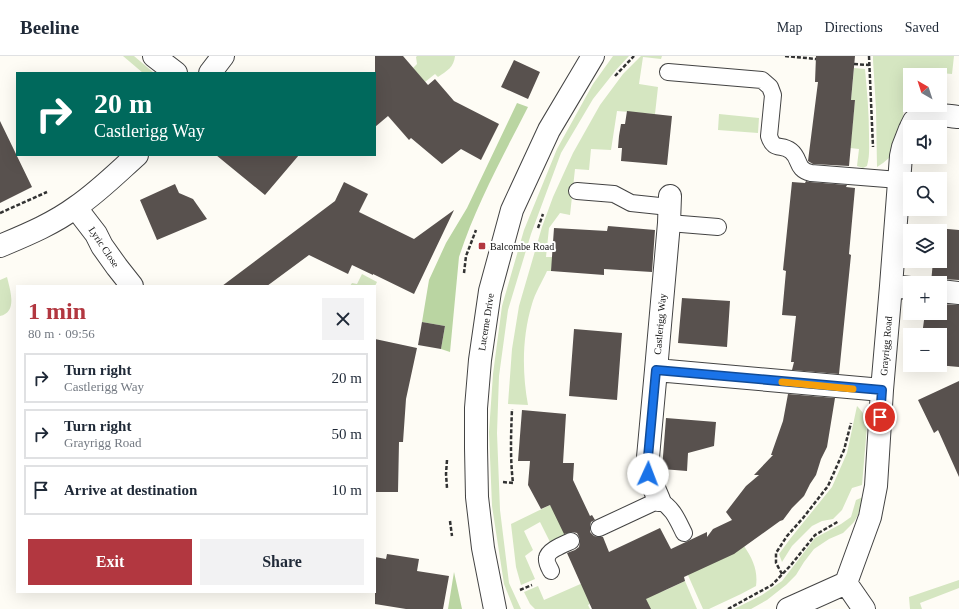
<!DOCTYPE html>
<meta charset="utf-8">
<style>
:root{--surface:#fff;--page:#f2f2f3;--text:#1f2937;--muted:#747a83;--line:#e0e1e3;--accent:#b23740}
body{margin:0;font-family:"Times New Roman",serif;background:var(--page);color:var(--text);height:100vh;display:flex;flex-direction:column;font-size:15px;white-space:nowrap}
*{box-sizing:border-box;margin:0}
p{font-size:13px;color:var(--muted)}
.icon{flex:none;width:22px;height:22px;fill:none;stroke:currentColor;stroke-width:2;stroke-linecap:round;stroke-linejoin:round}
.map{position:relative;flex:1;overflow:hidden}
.sheet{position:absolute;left:16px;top:229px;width:360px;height:308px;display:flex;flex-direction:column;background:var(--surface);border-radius:0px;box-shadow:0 4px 16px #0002}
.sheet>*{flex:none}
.top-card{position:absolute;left:16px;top:16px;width:360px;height:84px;border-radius:0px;box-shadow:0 4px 16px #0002;background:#00695c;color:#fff;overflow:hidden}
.needle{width:26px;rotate:321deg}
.controls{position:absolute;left:903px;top:12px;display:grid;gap:8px}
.controls a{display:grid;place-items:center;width:44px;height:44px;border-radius:0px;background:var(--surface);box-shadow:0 4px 16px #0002;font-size:20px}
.pin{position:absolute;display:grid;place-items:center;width:34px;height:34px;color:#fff;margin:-17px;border:2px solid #fff;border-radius:50%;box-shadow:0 1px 4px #0007}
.me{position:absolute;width:44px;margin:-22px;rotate:2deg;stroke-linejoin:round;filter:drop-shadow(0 0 3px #0008)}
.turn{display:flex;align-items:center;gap:14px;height:84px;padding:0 12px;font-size:18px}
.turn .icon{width:52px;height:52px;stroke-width:2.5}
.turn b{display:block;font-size:28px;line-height:34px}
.round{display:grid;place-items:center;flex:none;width:42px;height:42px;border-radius:0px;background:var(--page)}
.overview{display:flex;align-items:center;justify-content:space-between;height:68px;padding:0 12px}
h1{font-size:24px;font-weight:700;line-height:30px;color:var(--accent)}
.primary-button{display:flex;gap:8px;margin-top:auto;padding:8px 12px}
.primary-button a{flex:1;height:46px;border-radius:0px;background:var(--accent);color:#fff;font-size:16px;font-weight:700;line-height:46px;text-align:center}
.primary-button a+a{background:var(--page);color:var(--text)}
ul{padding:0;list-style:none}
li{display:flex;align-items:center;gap:12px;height:50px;margin:0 8px 6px;padding:0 4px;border:2px solid var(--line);border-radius:0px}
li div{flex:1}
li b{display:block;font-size:15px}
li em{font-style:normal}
header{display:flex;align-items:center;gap:24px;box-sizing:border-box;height:56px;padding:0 20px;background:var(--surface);border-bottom:1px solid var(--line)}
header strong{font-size:19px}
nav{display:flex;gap:22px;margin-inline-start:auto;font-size:14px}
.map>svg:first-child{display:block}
.green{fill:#d5e6c1}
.forest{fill:#bad5a2}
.building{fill:#58514e}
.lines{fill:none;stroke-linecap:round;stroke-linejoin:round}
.service-casing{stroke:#434343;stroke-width:18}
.minor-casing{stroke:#434343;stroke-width:24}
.tertiary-casing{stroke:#434343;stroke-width:24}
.path{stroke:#323232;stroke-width:2.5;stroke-dasharray:4 2;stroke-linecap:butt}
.service{stroke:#fff;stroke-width:16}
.minor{stroke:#fff;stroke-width:22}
.tertiary{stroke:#fff;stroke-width:22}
.route-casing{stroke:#114b97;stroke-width:10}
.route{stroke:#1a73e8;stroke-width:7}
.slow{stroke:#f59e0b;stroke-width:7}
.poi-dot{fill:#b23740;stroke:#fff;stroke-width:1.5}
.labels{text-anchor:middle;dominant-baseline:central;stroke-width:4;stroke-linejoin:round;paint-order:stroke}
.poi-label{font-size:10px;fill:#101010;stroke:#fff;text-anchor:start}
.street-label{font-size:10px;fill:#101010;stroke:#fff}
</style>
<header>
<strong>Beeline</strong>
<nav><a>Map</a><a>Directions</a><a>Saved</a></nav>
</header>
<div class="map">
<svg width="959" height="553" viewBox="0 0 959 553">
<rect width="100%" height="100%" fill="#fefcf5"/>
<!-- green -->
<path class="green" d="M123 0H134L154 17H143Z
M417 0H455C454 11 447 15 438 21L435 18 425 26 413 12 417 8 416 1Z
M613 0H629L616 14 593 43 561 97 531 178 508 254 499 320 497 377 500 454 509 527 521 553H514L504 528 492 450 489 376 493 318 502 250 524 174 557 93 593 28Z
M641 0H662L661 3 643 1 639 28 658 31 655 58 617 55 611 94 591 93 589 114 575 113 570 159 560 157 549 172 546 201H553L551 215H547C542 226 535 237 532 248 522 281 522 316 528 349L508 348 512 293 519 250 542 171 553 141 573 97 600 49 623 18Z
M873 0H954L952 18 906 14 903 61 898 88 889 102 883 107 877 111 876 53 873 4Z
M854 12 865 13C867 35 869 57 869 79 869 89 870 100 867 110L863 112 857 110 859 93 850 92 855 44H851Z
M719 58 759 62 758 77 718 74Z
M362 218 377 226 375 230H350L352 227 357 228Z
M7 221C10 234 18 256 0 260V224Z
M857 350C863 356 866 361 867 370L862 429 852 432 842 454 833 463 822 465 812 470 792 490 782 506 779 498 790 483 832 431 847 397Z
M863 441 858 459 854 466 843 477 829 483 814 493 804 506 796 519 786 529 767 544 751 553H734L762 539 782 525 815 482 841 468 851 461 856 444Z
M550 449 562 466 568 477 550 486 540 466 524 475 533 494 525 500 535 523 521 529 516 511 511 468Z
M744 490C753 503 758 515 756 530L741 538 709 553H703L687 517Z
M959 524V532L920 547 922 553H910L909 541Z
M685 525 697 553H644L645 541 666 534Z
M585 526 592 547 588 549 590 553H535L530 548 524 536 538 530 544 544Z"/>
<!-- forest -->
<path class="forest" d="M517 47 528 51C503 100 476 149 459 201L450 296 441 293 445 270 422 266 429 224 446 187 467 152Z
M454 516 462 553H448Z"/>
<!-- building -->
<path class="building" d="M375 0H403L428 29 435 23 454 45 499 68 481 104 461 93 442 108 411 82 409 84 388 60 375 71Z
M816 0H855L851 44H855L849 110 813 108 808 105 818 26H815Z
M514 4 540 16 528 43 501 31Z
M627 55 672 60 667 109 621 105 622 92H618L619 80 621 68H625Z
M0 65 32 131 0 147Z
M216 99H299L265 139Z
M806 125 810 126 847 129 846 131 855 132 849 198 851 199 841 298 839 318 792 314 794 306H791L796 260 782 259 786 215 783 214 792 126 805 127Z
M344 126 368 138 359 156 414 183 454 154 414 238 373 218V219L352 209 348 218 309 199 267 230H222L335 145Z
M175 128 179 137 193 143 207 163 157 184 140 144Z
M608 170 655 174 652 216 604 213V219L551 215 554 172 607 175Z
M936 172 959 174V224L941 223H935L931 227 933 205H940V175H936Z
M682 242 730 245 727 291 678 287Z
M940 248 959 249V311L937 309H940V279H922L925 257H940Z
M422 266 445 270 441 293 418 289Z
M574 273 622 277 617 344 569 340Z
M375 283 417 292 406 343 403 386H399L398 436H375Z
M959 325V421L938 374 934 377 918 344Z
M788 338 835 342 827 391 821 403 816 419 810 428 804 440 792 452 783 464 780 465 734 498 684 521 685 525 646 543 651 553H592L567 497 575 494 579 491 580 485 579 481 577 477 572 476 564 478 550 449 541 453 528 429 530 405H518L522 354 566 358 563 407H574L573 424 590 460 592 459 595 464 591 466 590 471V476L594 480 599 481H603L609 496 660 472 671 493 707 476V481L713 473 732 464 726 456 746 430 759 419H754L773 399H771L783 365Z
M666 362 716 366 714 390 688 397 687 415 662 413Z
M387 498 419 503 417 515 449 520 443 553H406L375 548V501L386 503Z"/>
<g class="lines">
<!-- service casing -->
<g class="service-casing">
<path id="service" d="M668 16 762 24 770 31 773 39 769 80C774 96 781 87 791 95 801 103 795 113 811 117L899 124
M577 135 614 138 631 147 669 151
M669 167 718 171
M599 472 659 444C673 452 677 463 684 477
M551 515C549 511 546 506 547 502 548 494 565 488 571 485"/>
</g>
<!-- minor casing -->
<g class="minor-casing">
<path id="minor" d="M154 0 176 17
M210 17 223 0
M911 71C912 69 913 67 914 65 924 54 946 60 959 61
M670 140 669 167 656 314 882 334
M76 152 96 178 102 190 117 211 132 230
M0 190C26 179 53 168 76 151 98 136 117 117 137 99
M891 230 910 232
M940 235 959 237
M656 314 647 412 648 418 659 444
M846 527 870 461 876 430 882 334 891 230 901 100 903 91 910 73
M846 527 864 553
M788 553 846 527"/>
</g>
<!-- tertiary casing -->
<g class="tertiary-casing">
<path id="tertiary" d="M495 553 483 492 477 441 476 392V352L480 304 490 235 512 154 549 74 593 0"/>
</g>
<!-- path -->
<path class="path" d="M785 0 816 3
M869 0 873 91
M854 8 869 9
M615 20 634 0
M0 157 47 136
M538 172 543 158
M464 217 466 200 476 174
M447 404 446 418 447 432
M503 426 513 427C510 402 511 378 512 353
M450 465 452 480
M782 518 776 507V497L787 480 803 462 828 430 844 394 851 367
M520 534 532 529
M728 553 772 529 791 509 815 479 839 465"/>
<!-- service -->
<use href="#service" class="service"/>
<!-- minor -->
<use href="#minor" class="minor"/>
<!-- tertiary -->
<use href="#tertiary" class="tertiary"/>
</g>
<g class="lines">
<!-- route casing -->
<g class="route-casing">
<path id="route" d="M648 418 647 412 656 314 882 334 880 361"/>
</g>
<!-- route -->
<use href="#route" class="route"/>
<!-- slow -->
<path class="slow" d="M782 326 853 333"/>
</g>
<!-- markers -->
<rect class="poi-dot" x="478" y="186" width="8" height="8" rx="2"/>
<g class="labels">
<!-- poi labels -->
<g class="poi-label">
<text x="490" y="190">Balcombe Road</text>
</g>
<!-- street labels -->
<g class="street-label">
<text transform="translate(104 191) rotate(56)">Lyric Close</text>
<text transform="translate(486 266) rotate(-81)">Lucerne Drive</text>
<text transform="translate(660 268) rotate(-85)">Castlerigg Way</text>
<text transform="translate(886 290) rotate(-85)">Grayrigg Road</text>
</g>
</g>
</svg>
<div class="controls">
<a><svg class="needle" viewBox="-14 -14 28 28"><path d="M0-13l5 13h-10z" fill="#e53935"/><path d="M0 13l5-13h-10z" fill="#747a83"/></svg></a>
<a><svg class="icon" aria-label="sound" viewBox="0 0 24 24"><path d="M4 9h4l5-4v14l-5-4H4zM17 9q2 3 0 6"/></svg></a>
<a><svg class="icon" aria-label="search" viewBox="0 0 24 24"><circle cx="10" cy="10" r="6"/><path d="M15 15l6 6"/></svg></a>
<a><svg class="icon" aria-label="layers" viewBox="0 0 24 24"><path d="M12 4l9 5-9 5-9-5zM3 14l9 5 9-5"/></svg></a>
<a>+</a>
<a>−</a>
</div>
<div class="pin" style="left:880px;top:361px;background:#d93025"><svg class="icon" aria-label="arrive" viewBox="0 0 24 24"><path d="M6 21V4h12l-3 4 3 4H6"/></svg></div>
<svg class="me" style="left:648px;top:418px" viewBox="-20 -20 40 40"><circle r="19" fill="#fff"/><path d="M0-13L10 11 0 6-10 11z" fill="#1a73e8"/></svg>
<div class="top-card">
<div class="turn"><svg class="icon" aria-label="right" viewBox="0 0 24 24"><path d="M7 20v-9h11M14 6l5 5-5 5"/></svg><div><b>20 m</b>Castlerigg Way</div></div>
</div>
<section class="sheet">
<div class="overview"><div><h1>1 min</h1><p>80 m · 09:56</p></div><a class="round"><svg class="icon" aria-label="close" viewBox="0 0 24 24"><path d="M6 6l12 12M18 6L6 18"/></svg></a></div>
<ul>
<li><svg class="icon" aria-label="right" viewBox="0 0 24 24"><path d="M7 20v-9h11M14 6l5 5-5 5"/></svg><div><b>Turn right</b><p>Castlerigg Way</p></div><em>20 m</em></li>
<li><svg class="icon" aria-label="right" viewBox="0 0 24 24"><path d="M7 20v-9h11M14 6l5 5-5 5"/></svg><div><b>Turn right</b><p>Grayrigg Road</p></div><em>50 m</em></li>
<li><svg class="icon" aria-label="arrive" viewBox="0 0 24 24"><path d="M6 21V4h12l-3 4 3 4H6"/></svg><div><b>Arrive at destination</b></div><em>10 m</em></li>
</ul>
<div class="primary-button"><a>Exit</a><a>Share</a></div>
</section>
</div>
